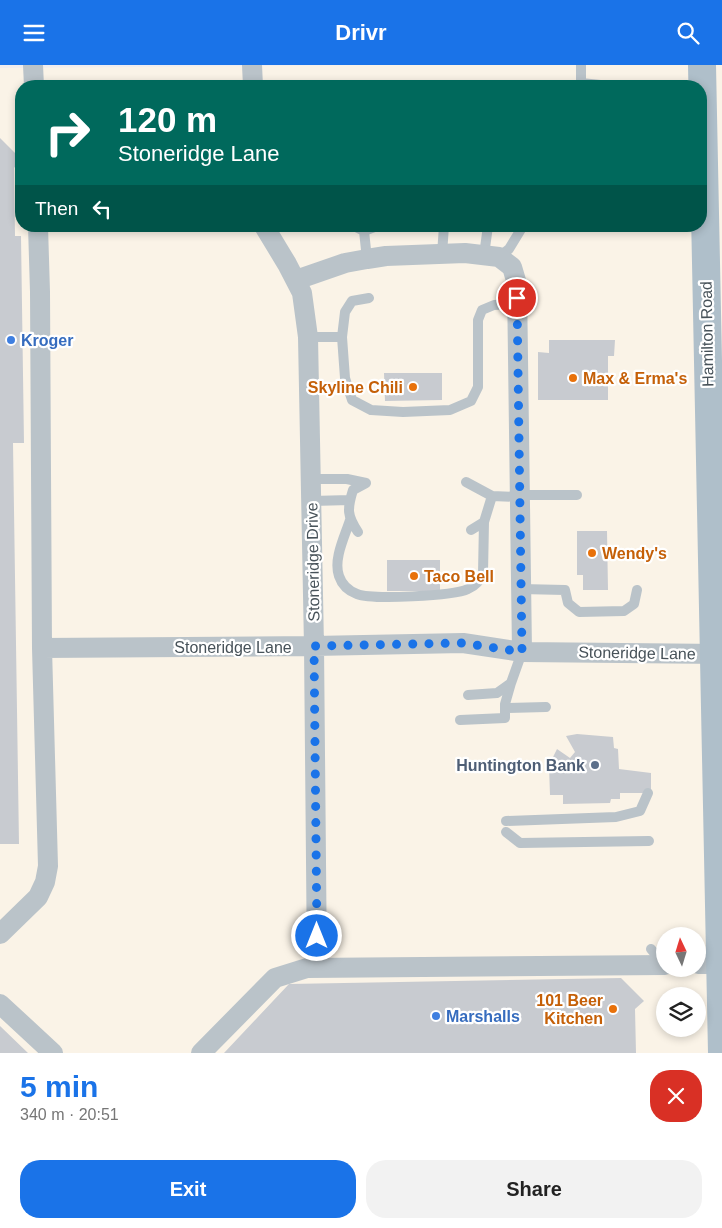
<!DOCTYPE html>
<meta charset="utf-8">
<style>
:root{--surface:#fff;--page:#f2f2f2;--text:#222;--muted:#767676;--accent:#1a73e8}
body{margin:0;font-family:Arial,sans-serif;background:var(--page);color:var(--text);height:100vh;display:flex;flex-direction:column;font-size:19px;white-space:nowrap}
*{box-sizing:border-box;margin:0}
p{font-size:16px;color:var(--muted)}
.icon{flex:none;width:28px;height:28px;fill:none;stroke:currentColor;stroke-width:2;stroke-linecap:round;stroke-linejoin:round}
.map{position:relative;height:988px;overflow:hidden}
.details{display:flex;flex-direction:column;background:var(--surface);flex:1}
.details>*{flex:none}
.banner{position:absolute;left:15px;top:15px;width:692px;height:152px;border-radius:20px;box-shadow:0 2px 8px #0003;background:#00695c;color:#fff;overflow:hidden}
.needle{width:32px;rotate:356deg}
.fabs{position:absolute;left:656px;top:862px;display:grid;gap:10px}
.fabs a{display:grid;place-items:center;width:50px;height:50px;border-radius:50%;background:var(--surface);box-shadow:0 2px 8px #0003;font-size:25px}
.pin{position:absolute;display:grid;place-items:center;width:42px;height:42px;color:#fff;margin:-21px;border:2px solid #fff;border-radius:50%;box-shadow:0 1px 5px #0007}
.me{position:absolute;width:55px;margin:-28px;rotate:0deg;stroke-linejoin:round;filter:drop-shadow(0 0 4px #0008)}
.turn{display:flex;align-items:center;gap:18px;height:105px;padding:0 20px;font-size:22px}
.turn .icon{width:65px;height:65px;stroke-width:2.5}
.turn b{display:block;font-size:35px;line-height:42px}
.then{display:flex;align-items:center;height:48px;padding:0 20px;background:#0003;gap:10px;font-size:19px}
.round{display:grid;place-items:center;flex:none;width:52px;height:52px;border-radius:20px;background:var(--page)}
.headline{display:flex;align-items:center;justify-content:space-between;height:85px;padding:0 20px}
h1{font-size:30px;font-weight:700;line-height:38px;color:var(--accent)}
.cta{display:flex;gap:10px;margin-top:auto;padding:10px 20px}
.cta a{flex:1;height:58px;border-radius:20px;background:var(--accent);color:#fff;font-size:20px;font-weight:700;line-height:58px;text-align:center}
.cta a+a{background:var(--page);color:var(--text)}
header{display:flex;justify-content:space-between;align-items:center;height:65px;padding:0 20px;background:var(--accent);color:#fff;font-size:22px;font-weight:700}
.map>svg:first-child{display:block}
.commercial{fill:#faf3e7;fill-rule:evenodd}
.building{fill:#c8cbd0}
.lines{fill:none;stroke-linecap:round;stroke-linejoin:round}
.service{stroke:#bac3c9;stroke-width:10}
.minor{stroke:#bac3c9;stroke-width:20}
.primary{stroke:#afbfca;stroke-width:28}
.route{stroke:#1a73e8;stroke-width:9;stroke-dasharray:0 16.2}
.shop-dot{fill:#3f7fe0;stroke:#fff;stroke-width:2}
.food-dot{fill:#e8710a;stroke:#fff;stroke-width:2}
.service-dot{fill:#5c6f8a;stroke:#fff;stroke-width:2}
.labels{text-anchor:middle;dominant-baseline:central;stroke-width:4.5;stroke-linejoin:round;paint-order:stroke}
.street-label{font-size:16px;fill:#475259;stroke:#fff}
.shop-label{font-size:16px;font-weight:bold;fill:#366cbe;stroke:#fff;text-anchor:start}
.food-label{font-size:16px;font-weight:bold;fill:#c56008;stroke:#fff;text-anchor:start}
.service-label{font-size:16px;font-weight:bold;fill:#4e5e75;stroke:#fff;text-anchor:end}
</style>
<header><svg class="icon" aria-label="menu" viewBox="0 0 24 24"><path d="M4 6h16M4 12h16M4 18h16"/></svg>Drivr<svg class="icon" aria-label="search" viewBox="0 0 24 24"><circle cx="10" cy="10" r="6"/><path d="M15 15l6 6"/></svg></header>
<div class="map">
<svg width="722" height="988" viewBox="0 0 722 988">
<rect width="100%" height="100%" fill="#f0edee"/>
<!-- commercial -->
<path class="commercial" d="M375 0H722V988H0V3ZM21 21H701V161H21ZM665 871H698V904H665ZM665 931H698V964H665Z"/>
<!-- building -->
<path class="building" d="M0 73 21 94 14 103 15 171H21L24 378H13L19 779H0Z
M549 275H615L614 291H608V335H538V287L549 288Z
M384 308H442V335L385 336Z
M577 466H607L608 525H583V510H577Z
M387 495H440V526H387Z
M577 669 613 672 614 683 618 684 619 704 651 708V728H620V734H611L610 738 563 739V730H550L549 701 554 690 557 684 570 693 575 687 566 671Z
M621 913 644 936 635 944 636 988H224L289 919Z
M0 961 28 988H0Z"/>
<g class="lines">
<!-- service -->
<path class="service" d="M581 0V18
M577 21 581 18 610 21
M354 161 364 166 367 194
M364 166 377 161
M442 189 444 161
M484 190 488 161
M499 192 509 184 523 161
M369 233 352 236 345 247 342 272 345 313 352 335 371 345 403 347 450 345 471 336 478 322V255L482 245 494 240 517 239
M308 272H342
M311 414H347L366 418
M466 417 492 431 520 432
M520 430H577
M312 436 350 435
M350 455C345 471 333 494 339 511 342 520 349 526 357 529 372 535 453 531 468 524 475 521 480 516 483 508L484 457 492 431
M471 465 484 457
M358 467C347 451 347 444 353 425L366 418
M521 524 565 525 568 538 579 547 624 546 634 539 637 525
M468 630 497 628 511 618 522 587
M506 643 546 642
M460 655 505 653V639L511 618
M506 756 616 752 640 746 648 728
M506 767 520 778 649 776
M651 884 664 899"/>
<!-- minor -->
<path class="minor" d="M33 0 34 21
M252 0 253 21
M264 161 287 199 302 228 308 272 314 581 317 903
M296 215 345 198 367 194 386 191 465 188 499 192 512 202 517 219 522 587
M42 583 314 581 463 578 522 587 722 589
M0 869 38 832 45 817 48 801 42 583 40 227 38 161
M698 899H721
M0 939 53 988
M201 988 275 913 307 903 665 900"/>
<!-- primary -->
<path class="primary" d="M702 0 722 988"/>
</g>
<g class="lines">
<!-- route -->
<path class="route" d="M317 871 314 581 463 578 522 587 517 233"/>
</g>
<!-- markers -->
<g class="shop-dot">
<circle cx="11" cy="275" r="5"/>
<circle cx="436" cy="951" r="5"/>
</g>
<g class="food-dot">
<circle cx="573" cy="313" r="5"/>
<circle cx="413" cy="322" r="5"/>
<circle cx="592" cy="488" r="5"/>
<circle cx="414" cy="511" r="5"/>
<circle cx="613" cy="944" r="5"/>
</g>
<circle class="service-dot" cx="595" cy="700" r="5"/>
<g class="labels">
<!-- street labels -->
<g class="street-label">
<text transform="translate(707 269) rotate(-91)">Hamilton Road</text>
<text transform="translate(313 497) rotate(-91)">Stoneridge Drive</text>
<text x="233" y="582">Stoneridge Lane</text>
<text transform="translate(637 588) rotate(1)">Stoneridge Lane</text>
</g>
<!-- shop labels -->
<g class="shop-label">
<text x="21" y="275">Kroger</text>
<text x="446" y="951">Marshalls</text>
</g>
<!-- food labels -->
<g class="food-label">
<text x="583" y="313">Max &amp; Erma's</text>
<text x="403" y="322" text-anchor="end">Skyline Chili</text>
<text x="602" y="488">Wendy's</text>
<text x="424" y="511">Taco Bell</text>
<text x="603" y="935" text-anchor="end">101 Beer<tspan x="603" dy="18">Kitchen</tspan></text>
</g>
<!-- service labels -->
<g class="service-label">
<text x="585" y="700">Huntington Bank</text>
</g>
</g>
</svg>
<div class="fabs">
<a><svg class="needle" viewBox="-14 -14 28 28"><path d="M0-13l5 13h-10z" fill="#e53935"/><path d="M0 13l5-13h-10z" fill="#767676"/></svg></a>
<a><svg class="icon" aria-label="layers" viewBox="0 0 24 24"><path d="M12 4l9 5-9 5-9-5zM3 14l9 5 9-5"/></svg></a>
</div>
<div class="pin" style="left:517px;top:233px;background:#d93025"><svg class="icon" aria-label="arrive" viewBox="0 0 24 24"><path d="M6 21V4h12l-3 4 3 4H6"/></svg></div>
<svg class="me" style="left:317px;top:871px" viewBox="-20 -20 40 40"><circle r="17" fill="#1a73e8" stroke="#fff" stroke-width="3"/><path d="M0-11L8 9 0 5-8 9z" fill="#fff"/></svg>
<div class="banner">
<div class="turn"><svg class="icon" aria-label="right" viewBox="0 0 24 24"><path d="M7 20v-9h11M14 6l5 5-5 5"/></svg><div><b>120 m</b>Stoneridge Lane</div></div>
<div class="then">Then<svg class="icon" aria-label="left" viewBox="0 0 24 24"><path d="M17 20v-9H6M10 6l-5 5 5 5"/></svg></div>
</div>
</div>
<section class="details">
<div class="headline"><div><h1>5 min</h1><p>340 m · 20:51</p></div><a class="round" style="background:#d93025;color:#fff"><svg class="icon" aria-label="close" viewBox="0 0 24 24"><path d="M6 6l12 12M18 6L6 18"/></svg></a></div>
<div class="cta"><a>Exit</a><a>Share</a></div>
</section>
